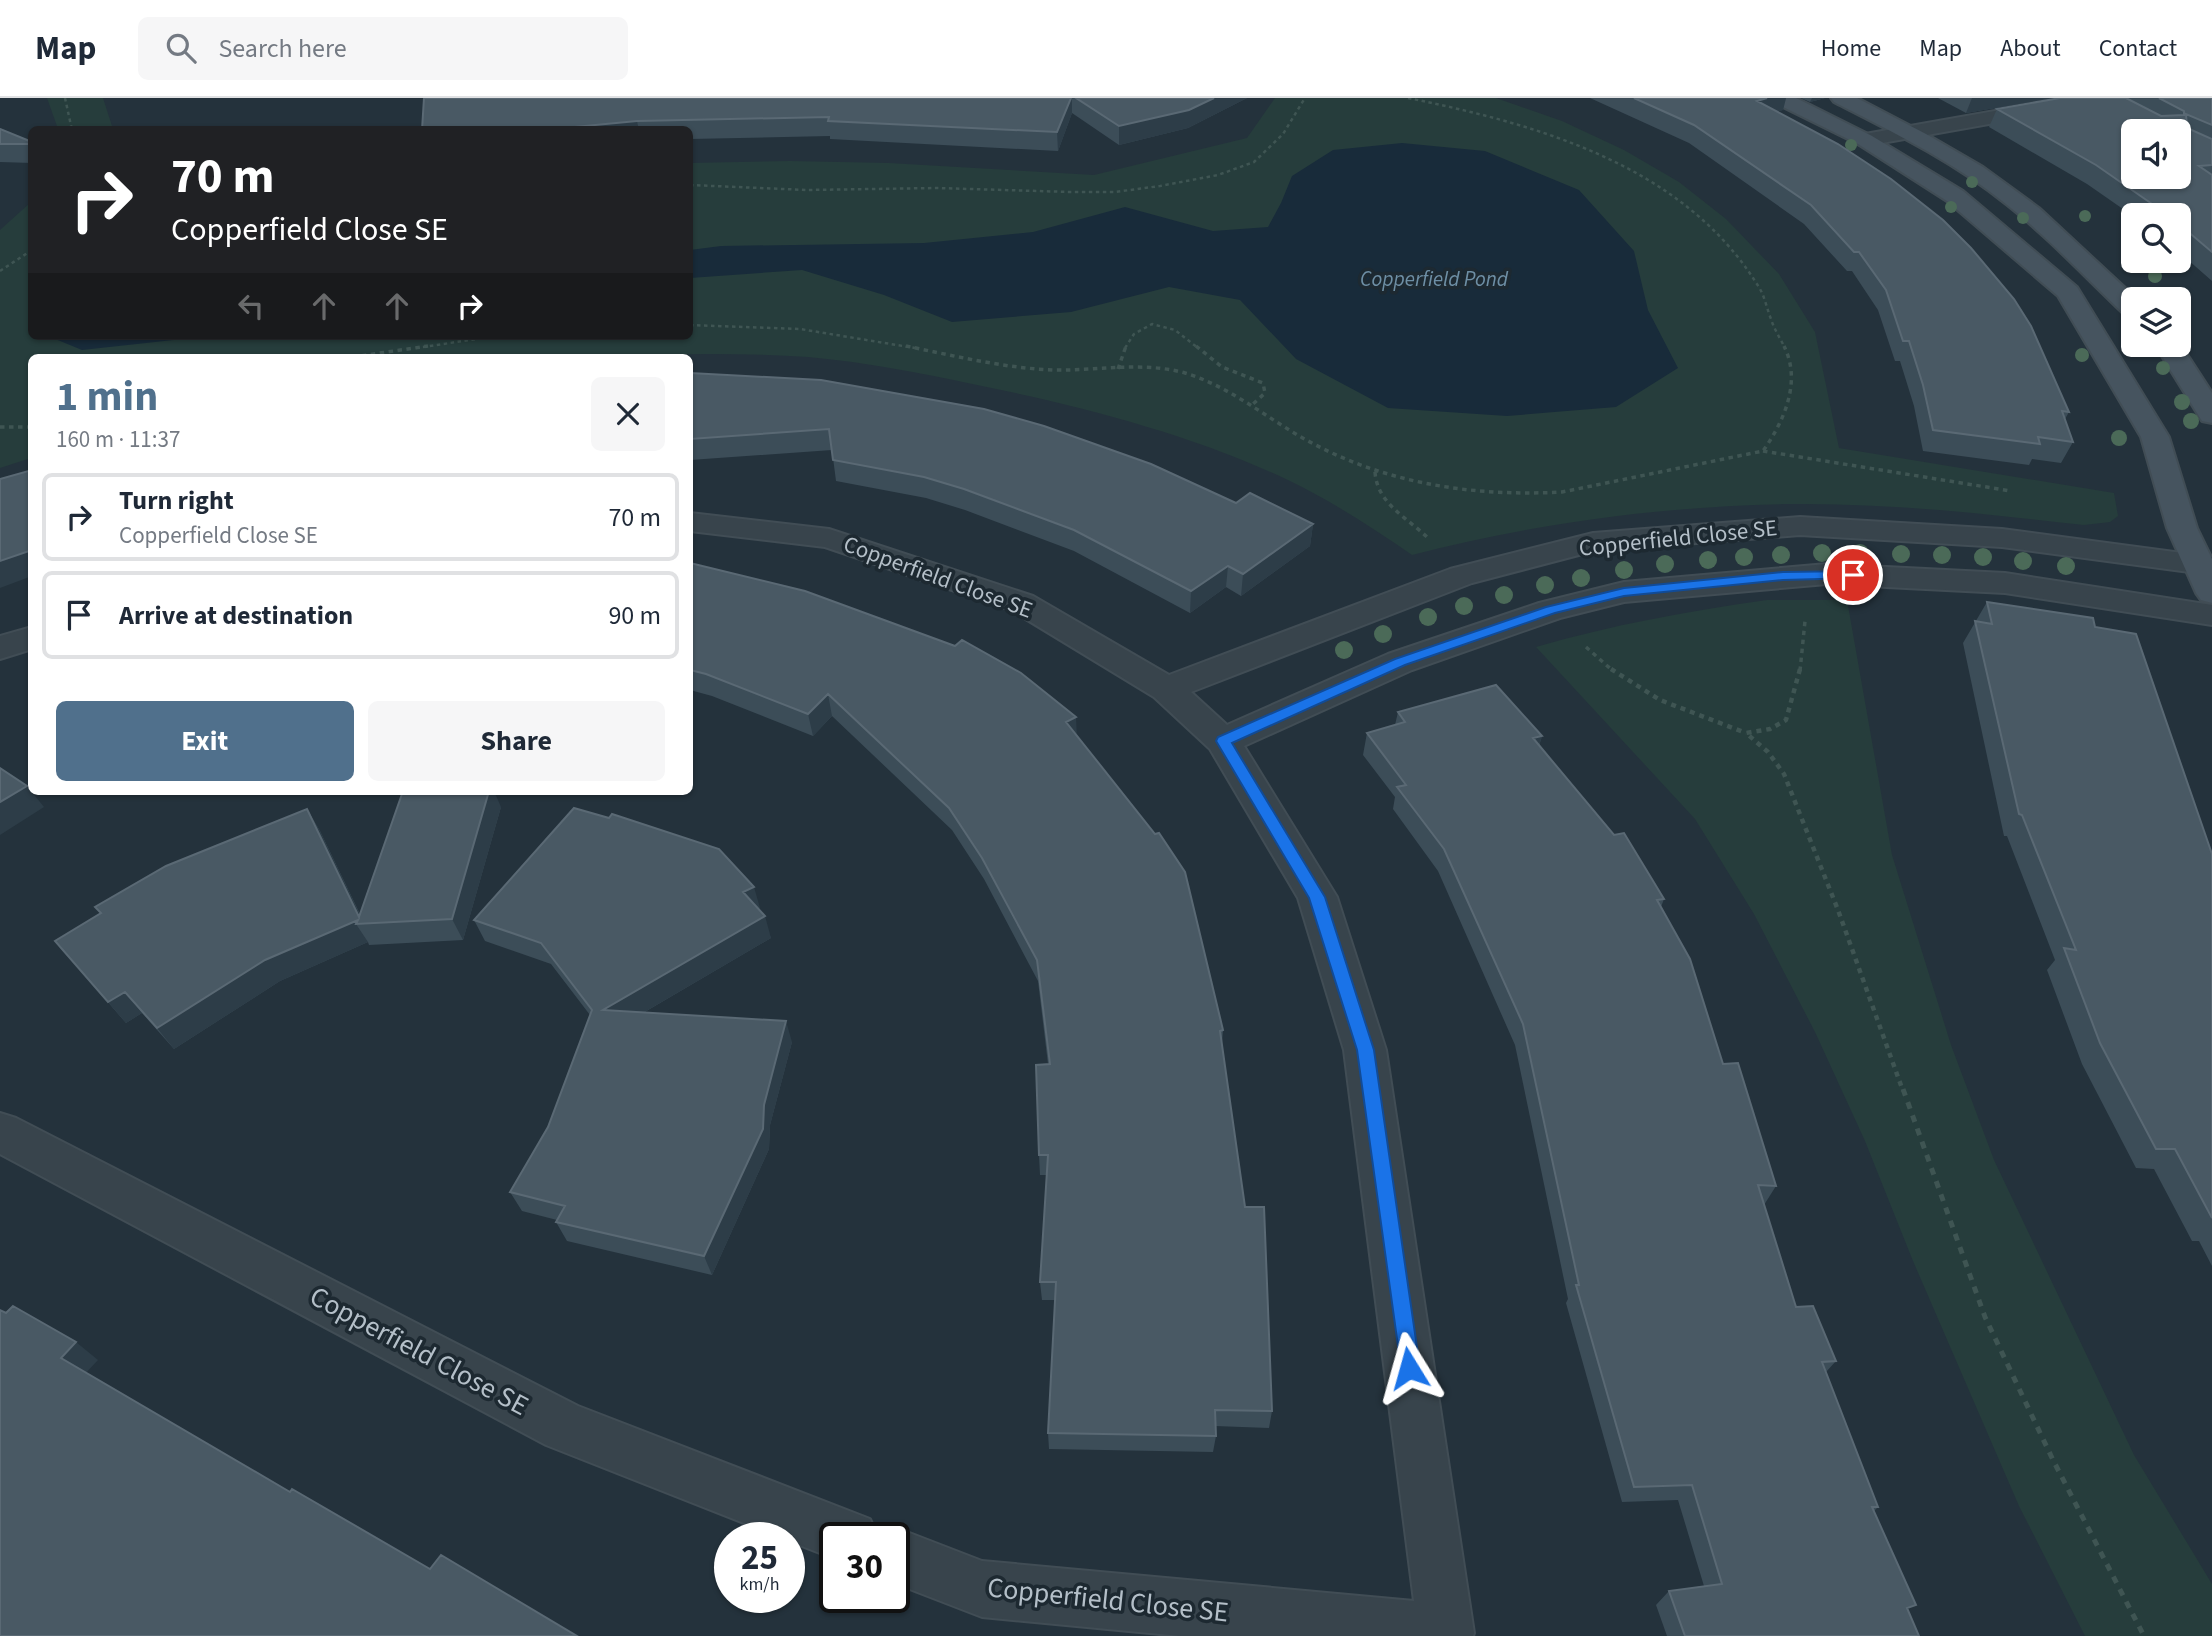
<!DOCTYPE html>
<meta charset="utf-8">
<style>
:root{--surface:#fff;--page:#f6f6f7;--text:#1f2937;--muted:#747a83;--line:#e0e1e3;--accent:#50708c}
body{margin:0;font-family:"Source Sans 3",sans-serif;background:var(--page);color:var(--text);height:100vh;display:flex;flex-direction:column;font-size:26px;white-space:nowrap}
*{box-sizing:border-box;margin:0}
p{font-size:23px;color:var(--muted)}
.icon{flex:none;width:38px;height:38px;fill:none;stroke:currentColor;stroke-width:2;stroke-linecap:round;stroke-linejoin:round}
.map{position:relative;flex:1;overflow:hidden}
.sheet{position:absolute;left:28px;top:256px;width:665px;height:441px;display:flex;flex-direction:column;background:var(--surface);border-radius:10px;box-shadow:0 2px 5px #0004}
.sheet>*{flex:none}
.top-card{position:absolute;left:28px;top:28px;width:665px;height:214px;border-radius:10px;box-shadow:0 2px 5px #0004;background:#202124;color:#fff;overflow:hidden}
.fabs{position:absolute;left:2121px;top:21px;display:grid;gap:14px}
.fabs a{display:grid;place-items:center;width:70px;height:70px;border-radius:10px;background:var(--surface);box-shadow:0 2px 5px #0004;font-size:35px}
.speed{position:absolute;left:714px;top:1424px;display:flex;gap:14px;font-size:35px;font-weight:700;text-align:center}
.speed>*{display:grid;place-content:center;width:91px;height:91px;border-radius:50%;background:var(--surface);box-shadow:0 2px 5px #0004;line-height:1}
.speed small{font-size:18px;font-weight:400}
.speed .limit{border:4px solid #111;border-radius:10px;background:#fff;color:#111}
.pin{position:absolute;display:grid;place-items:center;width:60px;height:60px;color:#fff;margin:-30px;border:4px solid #fff;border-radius:50%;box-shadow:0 2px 7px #0007}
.me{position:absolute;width:77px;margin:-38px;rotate:352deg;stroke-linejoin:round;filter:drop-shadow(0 0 5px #0008)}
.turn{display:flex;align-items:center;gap:24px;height:147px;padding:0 28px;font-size:32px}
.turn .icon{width:91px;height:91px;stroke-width:2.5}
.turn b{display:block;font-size:49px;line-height:60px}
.lanes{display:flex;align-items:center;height:66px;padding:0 28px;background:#0003;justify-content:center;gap:35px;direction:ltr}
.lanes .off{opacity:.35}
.round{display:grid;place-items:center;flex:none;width:74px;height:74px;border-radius:10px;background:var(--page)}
.headline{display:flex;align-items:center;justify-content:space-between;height:119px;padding:0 28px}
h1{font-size:42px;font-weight:700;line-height:52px;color:var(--accent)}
.primary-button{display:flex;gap:14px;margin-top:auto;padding:14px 28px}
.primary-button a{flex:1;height:80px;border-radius:10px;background:var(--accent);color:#fff;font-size:28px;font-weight:700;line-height:80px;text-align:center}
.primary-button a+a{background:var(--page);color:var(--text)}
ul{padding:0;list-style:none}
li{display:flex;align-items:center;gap:21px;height:88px;margin:0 14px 10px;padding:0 14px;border:4px solid var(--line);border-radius:10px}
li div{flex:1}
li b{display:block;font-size:26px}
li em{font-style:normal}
header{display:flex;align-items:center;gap:42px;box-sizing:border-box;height:98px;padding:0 35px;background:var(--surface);border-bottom:2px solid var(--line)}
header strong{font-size:33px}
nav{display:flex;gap:38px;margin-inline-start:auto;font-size:24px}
.search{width:490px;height:63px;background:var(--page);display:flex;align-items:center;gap:18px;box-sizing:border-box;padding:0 24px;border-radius:10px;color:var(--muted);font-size:26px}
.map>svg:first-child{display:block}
.green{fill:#263d3c}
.water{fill:#182b3a}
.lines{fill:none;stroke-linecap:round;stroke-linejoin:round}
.street-casing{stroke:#414d55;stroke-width:4}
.secondary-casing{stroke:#414d55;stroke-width:4}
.path-far3{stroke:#3f5553;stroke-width:2.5;stroke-dasharray:3.5 3.5;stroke-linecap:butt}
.path-far2{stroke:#3f5553;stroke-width:3.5;stroke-dasharray:4.5 4.5;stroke-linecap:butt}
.path-far1{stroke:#3f5553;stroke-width:4.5;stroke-dasharray:5 5;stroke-linecap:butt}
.path{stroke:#3f5553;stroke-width:5;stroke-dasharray:7 7;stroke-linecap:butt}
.street{fill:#38444c;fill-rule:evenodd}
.secondary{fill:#46545f;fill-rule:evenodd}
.tree{fill:#4b6a58}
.wall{fill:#3c4d58}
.shaded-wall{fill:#2d3d48}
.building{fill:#495964;stroke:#5a6974;stroke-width:2;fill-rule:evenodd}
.route{fill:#1a73e8;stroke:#114b97;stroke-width:2}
.labels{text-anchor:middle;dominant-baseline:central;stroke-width:7;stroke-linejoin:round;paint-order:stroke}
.far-water-label{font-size:21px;font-style:italic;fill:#6e8fa5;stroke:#1d2931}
.street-label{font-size:23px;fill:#b4bfc8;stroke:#1d2931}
.near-street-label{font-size:28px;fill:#b4bfc8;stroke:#1d2931}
</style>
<header>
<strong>Map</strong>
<div class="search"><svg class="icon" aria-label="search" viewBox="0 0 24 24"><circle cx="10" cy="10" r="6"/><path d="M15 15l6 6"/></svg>Search here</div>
<nav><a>Home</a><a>Map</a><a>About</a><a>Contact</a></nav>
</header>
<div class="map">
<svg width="2212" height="1538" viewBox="0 0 2212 1538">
<rect width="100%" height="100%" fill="#24323c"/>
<!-- green -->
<path class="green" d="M47 0H103L113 31H58Z
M1275 0H1496L1562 23 1624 52 1679 84 1726 121 1779 176 1815 234 1839 350 2114 395 2118 418 2110 424 2084 427C1987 416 1889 405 1792 406 1664 408 1535 425 1412 457 1373 430 1333 404 1290 383 1194 337 1081 308 977 287 921 275 865 264 808 259 708 252 609 259 509 259 350 259 191 259 32 259L31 360 0 370V132L31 104 32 238H690V65L790 63 889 65 1094 77 1247 40Z
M1767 502H1847L1892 757 1951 947 1994 1062 2134 1357 2212 1486V1538H2085L2019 1408 1913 1163 1865 1043 1815 934 1754 816 1695 721 1536 549C1612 527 1688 513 1767 502Z"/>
<!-- water -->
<path class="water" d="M1402 45 1485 53 1579 92 1634 153 1648 212 1678 270 1616 309 1507 318 1388 310 1296 261 1240 202 1169 189 1071 214 952 224 884 197 802 172 690 180V152L721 148 924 145 1033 134 1125 109 1213 133 1268 129 1281 105 1292 78 1333 52Z
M48 238H210L82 252Z"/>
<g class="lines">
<!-- street casing -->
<g class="street-casing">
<path id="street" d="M2068 0H2112L2109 4 2102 6 1865 48 1858 46 1854 42 1858 38 1865 36Z
M690 415 829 431 1033 498 1169 577 1450 471 1593 435 1800 419 2002 431 2212 459V477L2002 449 1800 437 1594 453 1472 485 1191 594 1227 627 1388 556 1539 505 1624 484 1827 466 2005 475 2212 507V527L2005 495 1827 486 1624 504 1560 520 1412 572 1244 648 1337 799 1386 952 1474 1535 1473 1538H1181L982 1519 894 1485V1440H835V1461L789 1443V1440H782L546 1347 0 1056V1015L16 1020 578 1308 870 1421 877 1437 894 1429 982 1463 1414 1503 1344 952 1298 800 1210 651 1154 599 1011 512 825 449 690 433Z
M32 529V551L0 561V538Z"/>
</g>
<!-- secondary casing -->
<g class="secondary-casing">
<path id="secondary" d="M1770 0H1796L1872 38 1963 93 2077 189 2169 339 2197 430 2212 461V505L2201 502 2196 495 2167 430 2141 339 2058 198 1947 103 1858 46 1773 4Z
M1831 0H1857L1926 36 1983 69 2039 110 2137 201H2133V218L2124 216C2085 179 2048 139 2006 106 1954 64 1893 34 1834 4Z
M2179 244 2212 295V325L2202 323 2155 247H2179Z"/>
</g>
<!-- path-far3 -->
<path class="path-far3" d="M65 0 72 32
M1408 0C1540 27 1686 68 1760 191 1765 200 1767 211 1771 221 1774 231 1780 240 1785 250
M690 87 807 92 937 90 1071 94H1115L1160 88 1218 77 1254 64 1283 36 1305 0
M0 173 32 152
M690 227 800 231 915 250
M416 250 497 238
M1125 250 1134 236 1152 226 1175 232 1198 250"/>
<!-- path-far2 -->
<path class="path-far2" d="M906 248C955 258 1004 270 1053 272 1097 273 1142 263 1185 275 1228 288 1263 317 1301 339 1381 385 1471 399 1562 394L1763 353C1784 323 1802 284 1784 248
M1196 248 1222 269 1263 285 1265 295 1253 306
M353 259 428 248
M1118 271 1126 248
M0 329H32
M1763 353 2011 393
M1375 374C1377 406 1408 420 1429 441
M1586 549 1613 573
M1800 573 1805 523"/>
<!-- path-far1 -->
<path class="path-far1" d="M1611 571 1660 602 1746 635
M1800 571 1786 622 1770 631 1746 635 1768 654 1784 676 1838 812 1903 993"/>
<!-- path -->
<path class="path" d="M1903 991 1985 1219 2053 1362 2144 1538"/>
<!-- street -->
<use href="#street" class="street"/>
<!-- secondary -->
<use href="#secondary" class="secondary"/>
</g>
<!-- trees -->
<g class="tree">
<circle cx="1851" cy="47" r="6"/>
<circle cx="1972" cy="84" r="6"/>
<circle cx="1951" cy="109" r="6"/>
<circle cx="2085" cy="118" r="6"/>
<circle cx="2023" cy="120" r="6"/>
<circle cx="2155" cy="178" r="7"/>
<circle cx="2082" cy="257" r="7"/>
<circle cx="2163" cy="270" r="7"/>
<circle cx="2182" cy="304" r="8"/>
<circle cx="2191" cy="323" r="8"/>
<circle cx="2119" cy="340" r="8"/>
<circle cx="1822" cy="455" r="9"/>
<circle cx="1860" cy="455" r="9"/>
<circle cx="1901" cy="456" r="9"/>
<circle cx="1781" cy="457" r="9"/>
<circle cx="1942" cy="457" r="9"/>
<circle cx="1744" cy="459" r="9"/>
<circle cx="1983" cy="459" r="9"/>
<circle cx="1708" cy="462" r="9"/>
<circle cx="2023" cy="463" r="9"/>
<circle cx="1665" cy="466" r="9"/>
<circle cx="2066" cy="468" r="9"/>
<circle cx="1624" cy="472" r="9"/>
<circle cx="1581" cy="480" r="9"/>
<circle cx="1545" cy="487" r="9"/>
<circle cx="1504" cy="497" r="9"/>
<circle cx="1464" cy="508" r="9"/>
<circle cx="1428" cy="519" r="9"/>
<circle cx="1383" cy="536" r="9"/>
<circle cx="1344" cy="552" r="9"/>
</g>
<!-- wall -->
<path class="wall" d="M424 0H1247L1188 30 1119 47 1072 15 1058 53 830 41V38L690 41V32H422Z
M1590 0H1786L1783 12 1777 13 2069 314 2065 321 2073 344 2061 365 2032 361 2029 367 1923 353 1914 308 1900 263H1895L1878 212 1852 173H1847L1804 126 1689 45Z
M1801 0H1825L1810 4Z
M1938 0H2053L1966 15Z
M2060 0H2212V183L2179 154V117L2133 118 2087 86 1989 29 1997 11Z
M0 31 32 46V65L0 64Z
M690 275 1236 405 1313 426 1310 448 1241 498 1226 489 1190 515 1074 453 965 412 926 400 836 383 832 352 690 362Z
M690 465 1077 637 1223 932 1222 946 1272 1313 1269 1330 1215 1328 1216 1338 1213 1354 1049 1351 1048 1335 1055 1202H1042L1040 1184 1047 1077H1040L1039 1057 1048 966 1038 883 984 781 952 732 832 618 813 638 712 598 690 592Z
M1987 504 2095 529 2212 756V1168L2199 1143H2192L2154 1071 2136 1070 2082 966 2047 872 2055 862 2007 738H2004L1963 545Z
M1398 614 1542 638 1539 648 1664 801 1661 809 1723 966 1776 1088 1764 1107 1796 1209 1836 1263 1826 1274 1878 1409 1874 1413 1908 1513 1919 1538H1667L1656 1507 1669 1493 1704 1488 1678 1402 1622 1404 1566 1205 1568 1201 1515 947 1438 773 1393 711 1395 699 1363 657 1367 635 1395 627Z
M501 709 463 842 369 847 368 844 280 883 174 951 142 915 126 925 55 843 101 816 95 809 307 711 320 733 360 816Z
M760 810 758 811 771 840 643 915 792 944 770 1027 769 1051 712 1177 567 1143 556 1124 557 1122 522 1113 510 1094 548 1029 590 917 551 866 485 843 474 822Z"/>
<!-- shaded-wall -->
<path class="shaded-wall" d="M1071 0H1072V15L1058 53 1057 34Z
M1214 0H1247L1188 30 1119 47V28Z
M1767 0H1786L1783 12 1751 20 1757 3Z
M1812 0H1825L1810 4Z
M1972 0H2053L1966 15Z
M637 23 639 32H543Z
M1313 426 1310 448 1241 498 1243 476Z
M32 452V478L0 490V463Z
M1228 468 1226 489 1190 515 1191 493Z
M828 596 832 618 813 638 808 616Z
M1076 619 1077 641 1066 624Z
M1542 638 1535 659 1533 640Z
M27 688 44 709 0 737V704Z
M489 693H494L501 709 463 842 452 821Z
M307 711 320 733 364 825 359 819Z
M754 789 760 810 750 816 743 794Z
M765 818 771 840 612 933 603 912Z
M358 822 356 826 368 844 280 883 174 951 157 930 265 862Z
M125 894 142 915 126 925 108 904Z
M786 923 792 944 770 1027 769 1051 712 1177 704 1158 764 1007Z
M76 1244 98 1262 84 1277 61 1260Z"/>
<!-- building -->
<path class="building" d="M424 0H1071L1057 34 828 23 829 19 637 23 543 32H422Z
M1076 0H1214L1189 12 1119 28Z
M1634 0H1767L1757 3 1838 46 1891 81 1943 122 1971 150 2014 201 2031 228 2069 314 2062 313 2073 344 2038 339 2040 346 1933 332 1923 287 1909 243H1903L1886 192 1859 154H1854L1811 107 1694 27Z
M2060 0H2126L2161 18 2184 17V13L2159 0H2212V27L2186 16 2187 30 2212 41V67L2199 68 2212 77V154L2179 126V117H2168L2096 67 1997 11ZM2133 33H2179V79H2133Z
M0 31 32 44V46H0Z
M690 275 821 282 984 311 1044 328 1151 366 1236 405 1250 395 1313 426 1243 476 1228 468 1191 493 1074 432 964 391 924 379 833 362 829 331 690 341Z
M32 372V452L0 463V381Z
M690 465 805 493 955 548 962 542 1021 575 1076 619 1066 624 1155 736 1159 735 1185 774 1223 932 1220 933 1245 1109H1264L1272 1313 1215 1312 1216 1338 1048 1335 1056 1184H1040L1048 1057H1039L1036 967 1050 966 1037 862 982 760 949 710 828 596 808 616 706 576 690 572Z
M1987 504 2093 520 2095 529 2136 536 2212 756V1120L2175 1051H2156L2100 945 2064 850 2076 852 2022 717 2019 716 1975 523 1992 526Z
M1496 587 1542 638 1533 640 1614 737 1624 735 1664 801 1657 802 1690 861 1723 966 1738 965 1776 1088 1758 1087 1796 1209 1813 1208 1836 1263 1822 1264 1878 1409H1872L1916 1507 1907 1510 1919 1538H1685L1669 1493 1722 1486 1692 1387 1634 1389 1576 1187H1579L1523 926 1444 751 1397 689 1406 687 1367 635 1405 624 1398 614Z
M0 670 27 688 0 704Z
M403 693H489L452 821 356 826 358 822 265 862 157 930 125 894 108 904 55 843 101 815 95 809 166 768 307 711 359 819Z
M574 710 609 720 612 716 719 751 754 789 743 794 765 818 603 912 786 923 764 1007 763 1031 704 1158 556 1124 565 1108 510 1094 548 1029 592 912 541 845 474 822Z
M13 1208 76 1244 61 1260 290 1394 292 1391 430 1471 441 1457 577 1538H0V1212L6 1215Z"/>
<!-- route -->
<path class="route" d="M1853 473 1859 477 1857 480 1783 482 1624 498 1555 515 1405 567 1232 645 1325 799 1374 952 1420 1270 1417 1277 1409 1280 1402 1277 1357 952 1309 800 1216 643 1218 639 1395 561 1546 509 1624 490 1783 474Z"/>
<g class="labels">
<!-- far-water labels -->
<g class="far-water-label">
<text x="1434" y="181">Copperfield Pond</text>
</g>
<!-- street labels -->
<g class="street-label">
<text transform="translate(1678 440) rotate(-6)">Copperfield Close SE</text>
<text transform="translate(938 479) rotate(20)">Copperfield Close SE</text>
</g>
<!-- near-street labels -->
<g class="near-street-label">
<text transform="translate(419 1253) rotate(28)">Copperfield Close SE</text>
<text transform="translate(1108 1502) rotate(6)">Copperfield Close SE</text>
</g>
</g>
</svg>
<div class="fabs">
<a><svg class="icon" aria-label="sound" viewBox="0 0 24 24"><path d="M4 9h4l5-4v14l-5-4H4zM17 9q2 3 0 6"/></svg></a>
<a><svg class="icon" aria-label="search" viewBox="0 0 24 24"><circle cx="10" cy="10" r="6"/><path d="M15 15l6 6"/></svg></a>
<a><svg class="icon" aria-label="layers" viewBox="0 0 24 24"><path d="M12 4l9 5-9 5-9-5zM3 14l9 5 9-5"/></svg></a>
</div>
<div class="speed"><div>25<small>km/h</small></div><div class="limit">30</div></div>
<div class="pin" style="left:1853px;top:477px;background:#d93025"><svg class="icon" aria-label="arrive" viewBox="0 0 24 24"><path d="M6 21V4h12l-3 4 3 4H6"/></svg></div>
<svg class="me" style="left:1409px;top:1270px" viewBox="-20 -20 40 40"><path d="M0-17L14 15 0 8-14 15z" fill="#1a73e8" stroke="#fff" stroke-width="4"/></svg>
<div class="top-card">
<div class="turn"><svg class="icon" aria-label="right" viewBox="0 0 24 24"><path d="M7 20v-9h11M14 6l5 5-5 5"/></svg><div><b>70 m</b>Copperfield Close SE</div></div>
<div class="lanes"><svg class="icon off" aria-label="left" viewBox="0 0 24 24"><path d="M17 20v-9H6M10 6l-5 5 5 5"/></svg><svg class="icon off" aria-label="ahead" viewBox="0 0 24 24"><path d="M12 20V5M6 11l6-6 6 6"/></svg><svg class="icon off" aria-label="ahead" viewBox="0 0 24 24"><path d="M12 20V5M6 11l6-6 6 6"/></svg><svg class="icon" aria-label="right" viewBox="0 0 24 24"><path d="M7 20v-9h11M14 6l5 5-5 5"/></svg></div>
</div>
<section class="sheet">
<div class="headline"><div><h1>1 min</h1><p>160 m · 11:37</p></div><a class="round"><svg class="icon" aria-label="close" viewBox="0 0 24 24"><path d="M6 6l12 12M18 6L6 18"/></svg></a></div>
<ul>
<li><svg class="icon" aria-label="right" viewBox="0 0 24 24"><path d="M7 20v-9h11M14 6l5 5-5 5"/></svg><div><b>Turn right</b><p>Copperfield Close SE</p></div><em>70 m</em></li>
<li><svg class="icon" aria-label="arrive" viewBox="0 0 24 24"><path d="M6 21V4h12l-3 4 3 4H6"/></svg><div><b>Arrive at destination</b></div><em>90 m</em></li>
</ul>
<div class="primary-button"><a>Exit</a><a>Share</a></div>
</section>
</div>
